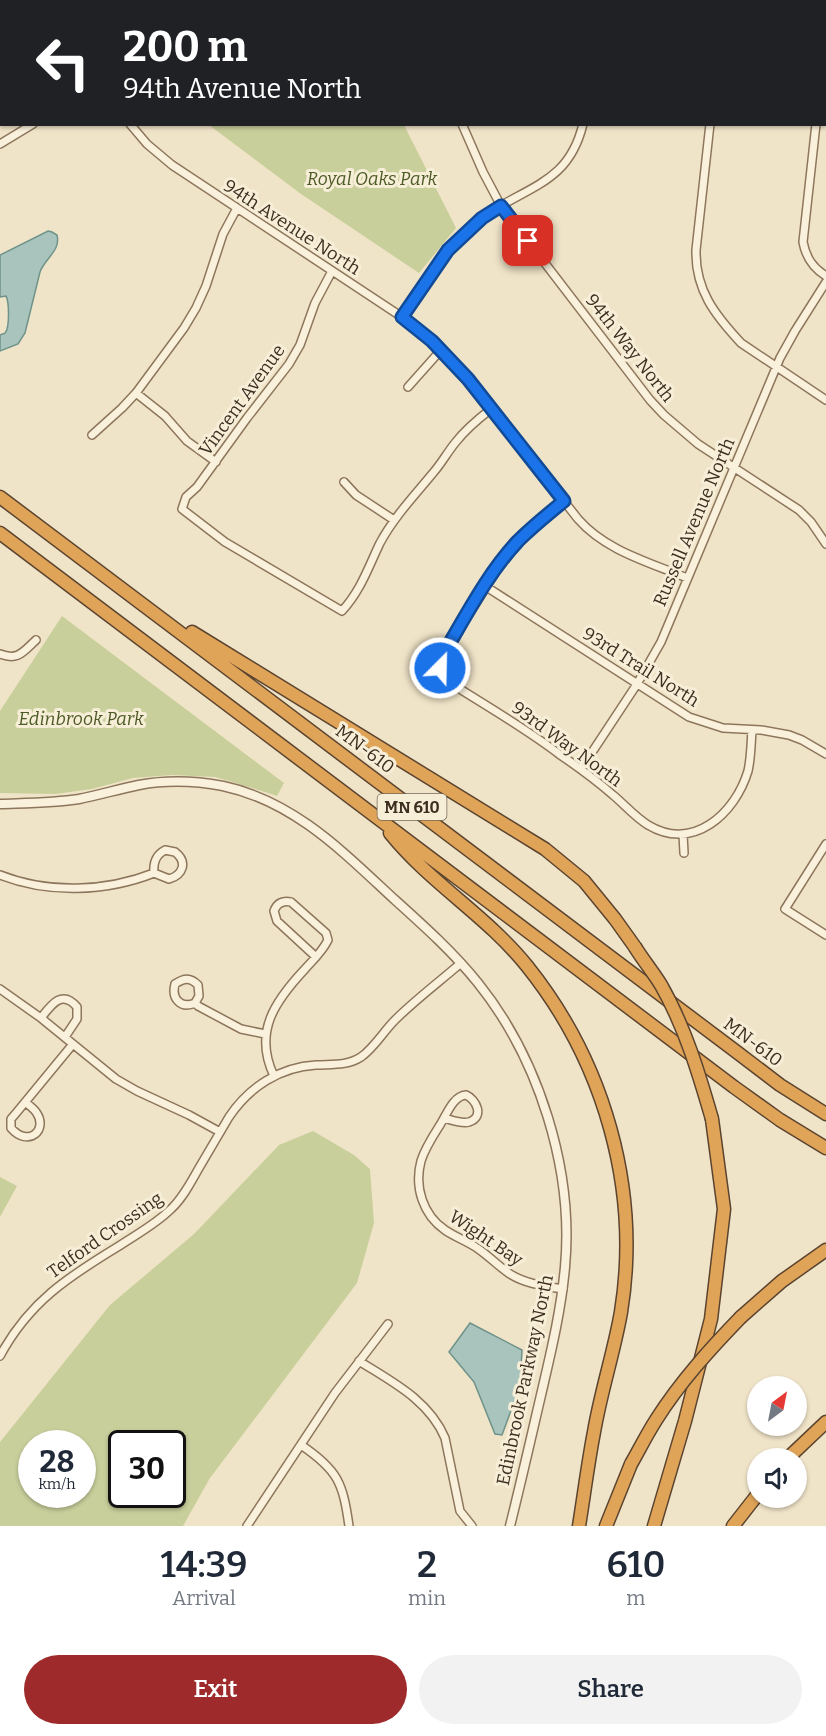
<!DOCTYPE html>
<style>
:root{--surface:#fff;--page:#f2f2f3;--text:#1f2937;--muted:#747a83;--accent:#9e2a2b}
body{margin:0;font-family:Bitter,serif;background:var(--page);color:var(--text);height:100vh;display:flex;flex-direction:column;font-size:22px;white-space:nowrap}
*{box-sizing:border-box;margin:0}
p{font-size:20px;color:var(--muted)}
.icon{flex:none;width:33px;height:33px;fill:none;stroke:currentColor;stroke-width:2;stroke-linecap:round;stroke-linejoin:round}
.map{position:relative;height:1526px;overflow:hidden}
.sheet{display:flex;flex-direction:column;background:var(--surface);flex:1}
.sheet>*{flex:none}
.banner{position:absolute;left:0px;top:0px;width:826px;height:126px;box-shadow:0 2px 4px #0004;background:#202124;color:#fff;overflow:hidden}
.needle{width:39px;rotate:32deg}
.buttons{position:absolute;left:747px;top:1376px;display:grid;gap:12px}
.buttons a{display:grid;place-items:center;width:60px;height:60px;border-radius:50%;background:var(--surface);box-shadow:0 2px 4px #0004;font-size:30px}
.speed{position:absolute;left:18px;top:1430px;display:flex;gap:12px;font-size:30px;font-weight:700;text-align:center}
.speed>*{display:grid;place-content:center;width:78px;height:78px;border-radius:50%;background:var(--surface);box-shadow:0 2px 4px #0004;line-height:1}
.speed small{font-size:15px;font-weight:400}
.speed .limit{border:3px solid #111;border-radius:9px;background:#fff;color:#111}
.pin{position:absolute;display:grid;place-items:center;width:51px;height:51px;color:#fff;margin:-26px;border-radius:12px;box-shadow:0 3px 9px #0006}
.me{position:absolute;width:66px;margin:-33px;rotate:23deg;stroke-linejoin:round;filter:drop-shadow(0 0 4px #0008)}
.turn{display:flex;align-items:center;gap:21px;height:126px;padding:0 24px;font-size:27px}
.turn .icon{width:78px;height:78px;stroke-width:2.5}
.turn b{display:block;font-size:42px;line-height:51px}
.eta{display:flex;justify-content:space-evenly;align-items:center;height:102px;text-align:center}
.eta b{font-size:36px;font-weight:600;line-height:42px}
.button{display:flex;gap:12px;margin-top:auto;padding:12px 24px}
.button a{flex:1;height:69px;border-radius:36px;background:var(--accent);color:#fff;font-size:24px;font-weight:600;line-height:69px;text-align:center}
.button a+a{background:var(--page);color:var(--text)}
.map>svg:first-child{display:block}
.green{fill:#c9cf9b;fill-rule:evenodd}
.water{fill:#a9c4bc;stroke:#6f938a;stroke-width:1.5}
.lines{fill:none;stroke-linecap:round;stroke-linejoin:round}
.minor-casing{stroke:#8d765c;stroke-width:10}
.tertiary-casing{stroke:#8d765c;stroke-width:11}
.motorway-casing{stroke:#5b4430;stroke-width:15}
.minor{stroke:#faf1dc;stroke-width:7}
.tertiary{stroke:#faf1dc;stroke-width:8}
.motorway{stroke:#e0a458;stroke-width:12}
.motorway-bridge-casing{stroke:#5b4430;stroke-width:15;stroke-linecap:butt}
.motorway-bridge{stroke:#e0a458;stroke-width:12}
.route-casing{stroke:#114b97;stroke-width:15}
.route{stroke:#1a73e8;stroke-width:10}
.labels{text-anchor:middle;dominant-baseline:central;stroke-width:6;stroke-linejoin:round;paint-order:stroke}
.shield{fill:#f7eed8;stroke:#756857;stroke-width:1.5}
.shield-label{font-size:16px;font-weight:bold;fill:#3d2e20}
.park-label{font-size:18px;font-style:italic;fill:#4d5a26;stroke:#f7eed8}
.street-label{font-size:18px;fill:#3d2e20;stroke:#f7eed8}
</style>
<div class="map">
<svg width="826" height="1526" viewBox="0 0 826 1526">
<rect width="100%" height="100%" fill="#f0e4c8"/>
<!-- green -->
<path class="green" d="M209 125H404L456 228 419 273 301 194Z
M62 616 284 783 277 796 246 786 215 777 172 775 133 778 92 789 55 794 0 793V711Z
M313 1131 354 1155 370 1169 374 1223 357 1283 210 1478 183 1526H0V1442L110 1305 194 1234 279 1145ZM32 1443H82V1494H32ZM122 1443H172V1494H122Z
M0 1177 17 1186 0 1217Z"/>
<!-- water -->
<path class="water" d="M48 231 52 232 57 235C61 251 45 258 40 272L25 333 18 344 0 351V335C2 334 4 334 5 333 10 328 9 301 6 296L0 297V255Z
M470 1323 522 1350 520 1386 502 1435 495 1434 474 1382 449 1352Z"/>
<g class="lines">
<!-- minor casing -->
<g class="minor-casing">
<path id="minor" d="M33 0 34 2
M169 0 170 2
M22 2 24 0
M366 2 367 0
M506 2V0
M614 2V0
M731 2 732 0
M0 17 2 16
M825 65 826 62
M130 124 147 144 172 165 402 317 432 341 468 379 578 519C606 551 649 562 687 578
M462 124 483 172 501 206 650 400 664 415 698 444 799 510 811 522 826 544
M710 124 696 250C695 290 715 315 741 343L826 400
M816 124 803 242C806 258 813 268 826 276
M0 144 33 124
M332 271 315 303 300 345 289 364 247 418 197 487 186 497 182 509 225 542 342 611C361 590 368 568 380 543 394 517 414 496 433 473 441 464 447 453 455 443 465 430 478 419 491 409
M402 317C420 289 437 259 461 236 473 224 487 214 502 205 541 183 571 174 583 124
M408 387 441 350
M136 393 165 416 187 441 216 462
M92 435 122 408 136 393 184 328 196 308 206 286 223 234 237 208
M344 482 356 495 394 520
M564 501 533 527 517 542 503 560 442 657C438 669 443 676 452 684 488 707 525 728 559 754 578 767 596 780 613 795 625 805 635 817 648 825 693 852 735 814 748 771 751 758 751 744 752 730
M485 586 689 717 723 728 761 730 789 735 802 740 826 754
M0 654C18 661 23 652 36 640
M581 769 637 684 661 642 780 358 795 331 826 282
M683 834 684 853
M826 844 785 909 826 935
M165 850 175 852C188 862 183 875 169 879L154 873C153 862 156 855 165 850Z
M0 875C48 894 106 892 154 873
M0 989 41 1018 116 1079 137 1091 189 1115 220 1132
M195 1003C181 1009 171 999 175 984 184 978 190 977 198 985L199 996 195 1003 198 1006 241 1029 265 1034
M41 1018C51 1005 62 989 77 1007V1019L65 1037
M274 1076C253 1032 275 1001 305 969 314 959 322 952 328 940L326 933 291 902C283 900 277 903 274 911L277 921 316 957
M25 1102C29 1105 33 1108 36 1112 49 1130 28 1148 11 1128V1119L17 1112 73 1044
M444 1118C452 1120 461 1124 469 1122 485 1117 476 1099 466 1095 453 1096 447 1114 440 1125 433 1136 425 1148 421 1161 414 1187 423 1215 445 1230 455 1237 467 1241 477 1248 489 1256 498 1266 510 1274 526 1284 545 1286 563 1289
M0 1356C29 1302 68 1277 119 1246 137 1234 156 1224 171 1209 183 1198 191 1182 199 1168 209 1151 219 1134 229 1117 249 1087 280 1067 316 1065 332 1064 347 1066 361 1057 374 1048 383 1032 395 1020 415 1000 439 982 461 963
M359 1361C392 1382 429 1400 445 1438L460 1511 472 1526
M301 1445C338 1470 343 1483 349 1526
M247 1526 335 1393 388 1324"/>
</g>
<!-- tertiary casing -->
<g class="tertiary-casing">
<path id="tertiary" d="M794 0 796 2
M825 20 826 21
M0 804C26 803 53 803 79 799 99 795 119 789 139 785 166 780 196 781 223 786 294 801 343 852 394 899 424 926 453 952 478 983 539 1059 574 1170 565 1267 561 1311 551 1352 541 1395 531 1438 521 1482 510 1526"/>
</g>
<!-- motorway casing -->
<g class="motorway-casing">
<path id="motorway" d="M0 497 738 1053 780 1085 826 1114
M0 533 734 1087 780 1120 826 1148
M192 632 545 849 584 881 615 919 635 947
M390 833C430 883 487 916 527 966 604 1062 641 1189 621 1312 614 1352 601 1391 594 1432 588 1463 584 1495 579 1526
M741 1317 782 1281 826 1250
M788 1458 826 1422
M606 1526 631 1464
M654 1526 685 1421 711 1319 724 1209 712 1119
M733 1526 758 1494"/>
</g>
<!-- minor -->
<use href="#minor" class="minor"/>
<!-- tertiary -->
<use href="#tertiary" class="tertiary"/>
<!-- motorway -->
<use href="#motorway" class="motorway"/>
<!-- motorway-bridge casing -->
<g class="motorway-bridge-casing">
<path id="motorway-bridge" d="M635 947C643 960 653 972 661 985 685 1027 699 1074 712 1119
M631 1464C639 1450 647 1434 656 1420 680 1382 710 1349 741 1317"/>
</g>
<!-- motorway-bridge -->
<use href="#motorway-bridge" class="motorway-bridge"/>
</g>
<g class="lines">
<!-- route casing -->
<g class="route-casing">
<path id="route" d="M440 668V662L445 651C467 614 488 573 518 541 532 527 548 514 564 501L468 379 432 341 402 317 448 250 482 218 501 206 528 241"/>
</g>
<!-- route -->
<use href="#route" class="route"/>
</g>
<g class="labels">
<!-- shield labels -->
<rect class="shield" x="377.5" y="794" width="69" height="26" rx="4.5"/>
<g class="shield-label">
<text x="412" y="807">MN 610</text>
</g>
<!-- park labels -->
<g class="park-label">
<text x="372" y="179">Royal Oaks Park</text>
<text x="81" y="719">Edinbrook Park</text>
</g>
<!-- street labels -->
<g class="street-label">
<text transform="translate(292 227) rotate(33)">94th Avenue North</text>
<text transform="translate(630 348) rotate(52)">94th Way North</text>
<text transform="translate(242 400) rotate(-54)">Vincent Avenue</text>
<text transform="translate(694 522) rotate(-67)">Russell Avenue North</text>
<text transform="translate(641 667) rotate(32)">93rd Trail North</text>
<text transform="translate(567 744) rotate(36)">93rd Way North</text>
<text transform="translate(365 749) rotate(37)">MN-610</text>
<text transform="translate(753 1042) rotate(37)">MN-610</text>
<text transform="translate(105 1235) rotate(-35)">Telford Crossing</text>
<text transform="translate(486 1238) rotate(34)">Wight Bay</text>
<text transform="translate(525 1380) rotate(-78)">Edinbrook Parkway North</text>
</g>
</g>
</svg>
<div class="buttons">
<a><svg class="needle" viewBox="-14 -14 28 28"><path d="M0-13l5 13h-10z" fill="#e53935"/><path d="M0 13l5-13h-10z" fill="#747a83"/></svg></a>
<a><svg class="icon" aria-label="sound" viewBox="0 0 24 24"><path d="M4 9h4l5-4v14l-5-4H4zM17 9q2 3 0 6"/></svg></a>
</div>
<div class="speed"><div>28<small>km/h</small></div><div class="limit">30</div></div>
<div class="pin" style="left:528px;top:241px;background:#d93025"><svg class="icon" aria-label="arrive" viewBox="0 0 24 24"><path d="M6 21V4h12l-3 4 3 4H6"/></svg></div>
<svg class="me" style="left:440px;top:668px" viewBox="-20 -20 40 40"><circle r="17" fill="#1a73e8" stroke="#fff" stroke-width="3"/><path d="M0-11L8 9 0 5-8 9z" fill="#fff"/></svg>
<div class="banner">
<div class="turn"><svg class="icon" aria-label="left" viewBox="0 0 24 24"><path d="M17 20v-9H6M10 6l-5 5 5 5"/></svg><div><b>200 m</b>94th Avenue North</div></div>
</div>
</div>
<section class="sheet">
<div class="eta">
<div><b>14:39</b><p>Arrival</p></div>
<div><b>2</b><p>min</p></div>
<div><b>610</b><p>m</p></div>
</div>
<div class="button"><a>Exit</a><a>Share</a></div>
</section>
